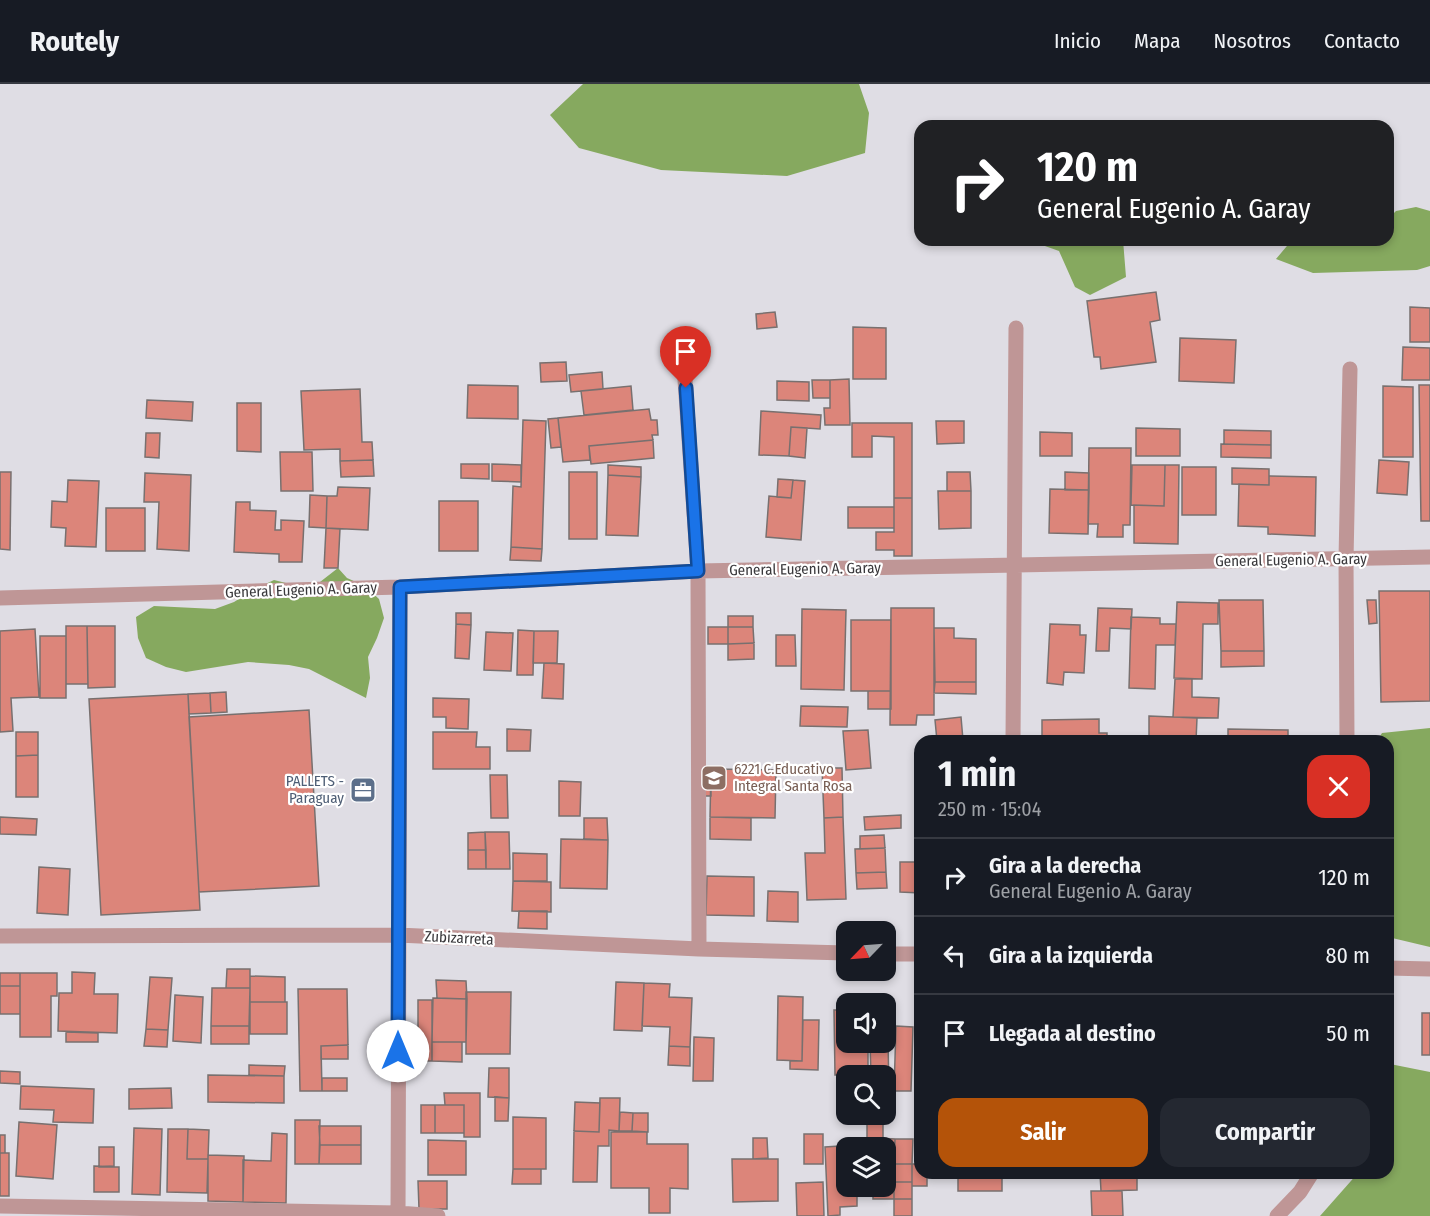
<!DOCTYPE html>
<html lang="es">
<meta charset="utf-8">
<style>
:root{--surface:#171b24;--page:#242831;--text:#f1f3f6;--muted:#9ea1a6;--line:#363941;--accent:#b45309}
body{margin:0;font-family:"Fira Sans Condensed",sans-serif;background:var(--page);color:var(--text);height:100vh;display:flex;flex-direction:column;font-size:22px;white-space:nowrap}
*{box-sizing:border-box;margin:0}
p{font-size:20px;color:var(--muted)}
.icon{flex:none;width:33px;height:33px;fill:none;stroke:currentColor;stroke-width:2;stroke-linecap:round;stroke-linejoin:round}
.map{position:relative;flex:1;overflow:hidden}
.panel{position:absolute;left:914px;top:651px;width:480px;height:444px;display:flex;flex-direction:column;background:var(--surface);border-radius:18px;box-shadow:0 3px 9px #0003}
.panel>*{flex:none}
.banner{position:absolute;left:914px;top:36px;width:480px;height:126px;border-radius:18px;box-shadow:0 3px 9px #0003;background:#202124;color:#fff;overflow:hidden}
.needle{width:39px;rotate:245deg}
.buttons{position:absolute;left:836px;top:837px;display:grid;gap:12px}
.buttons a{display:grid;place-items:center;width:60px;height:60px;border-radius:12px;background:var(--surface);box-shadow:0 3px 9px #0003;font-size:30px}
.pin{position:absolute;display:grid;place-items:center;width:51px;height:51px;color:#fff;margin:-62px -26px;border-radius:50% 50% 50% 0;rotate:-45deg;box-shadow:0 0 6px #0007}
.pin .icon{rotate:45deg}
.me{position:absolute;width:66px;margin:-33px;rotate:0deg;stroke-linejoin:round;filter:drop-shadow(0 0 4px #0008)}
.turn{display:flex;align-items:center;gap:21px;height:126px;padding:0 24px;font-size:27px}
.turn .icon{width:78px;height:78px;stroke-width:2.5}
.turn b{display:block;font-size:42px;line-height:51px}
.round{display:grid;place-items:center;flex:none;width:63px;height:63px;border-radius:18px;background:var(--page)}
.overview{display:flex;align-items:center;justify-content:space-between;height:102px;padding:0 24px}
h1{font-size:36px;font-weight:700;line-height:45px}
.primary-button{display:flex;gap:12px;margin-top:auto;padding:12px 24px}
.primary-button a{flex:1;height:69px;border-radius:18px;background:var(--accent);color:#fff;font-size:24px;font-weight:700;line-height:69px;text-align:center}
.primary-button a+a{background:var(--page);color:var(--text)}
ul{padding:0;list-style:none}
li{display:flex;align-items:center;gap:18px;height:78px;padding:0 24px;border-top:2px solid var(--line)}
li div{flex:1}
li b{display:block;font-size:22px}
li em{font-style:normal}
header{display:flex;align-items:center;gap:36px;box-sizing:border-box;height:84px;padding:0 30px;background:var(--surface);border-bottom:2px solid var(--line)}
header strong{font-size:28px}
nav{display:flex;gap:33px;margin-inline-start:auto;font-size:21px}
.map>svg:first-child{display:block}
.forest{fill:#86a95f}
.building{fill:#dc857a;stroke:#78706f;stroke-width:1.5}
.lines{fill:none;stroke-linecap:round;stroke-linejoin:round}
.minor{stroke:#bf9696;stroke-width:15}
.route-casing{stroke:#114b97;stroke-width:15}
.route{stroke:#1a73e8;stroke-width:10}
.labels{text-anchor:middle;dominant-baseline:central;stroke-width:4.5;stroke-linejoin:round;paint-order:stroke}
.street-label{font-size:15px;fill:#39383b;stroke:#fff}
.education-label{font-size:15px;fill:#785e54;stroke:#fff;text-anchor:start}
.service-label{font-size:15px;fill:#4e5e75;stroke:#fff;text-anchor:end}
</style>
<header>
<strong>Routely</strong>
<nav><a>Inicio</a><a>Mapa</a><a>Nosotros</a><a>Contacto</a></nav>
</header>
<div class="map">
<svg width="1430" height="1132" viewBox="0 0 1430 1132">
<rect width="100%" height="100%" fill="#dfdde4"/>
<!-- forest -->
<path class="forest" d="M583 0H859L869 29 865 69 787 92 661 86 579 64 550 31Z
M1416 123 1430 127V182L1417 186 1313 189 1276 175 1292 156H1388V135L1396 127Z
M1028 156H1123L1126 193 1090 211 1075 203 1059 167Z
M338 484 347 494 365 502 379 515 384 534 377 554 368 573 370 594 366 614 309 585 289 581 248 578 186 588 166 583 146 574 138 554 136 533 154 522 215 525 234 518 253 506 274 496 294 501 320 498Z
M1430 644V863L1388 853V657H1377L1382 649Z
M1390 980 1430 988V1132H1320L1358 1089H1388V999Z"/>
<!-- building -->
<path class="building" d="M1156 208 1160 236 1150 238 1156 278 1101 285 1100 273H1094L1087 217Z
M1410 223 1430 224V258H1410Z
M775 228 777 243 757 245 756 230Z
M853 243 886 244V295H853Z
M1180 254 1236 256 1234 299 1179 297Z
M1403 263 1430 264V296H1402Z
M566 278 567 297 541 298 540 279Z
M602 288 603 305 571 308 569 291Z
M849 295 850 341H825L824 324H830V296Z
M812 296H830V314H813Z
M777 297 809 298V317L777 316Z
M468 301 518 302V335L467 334Z
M1419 301H1430V437H1421Z
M631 302 633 326 584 331 581 307Z
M1383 302 1413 303V373H1383Z
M360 305 362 358H372L373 376 340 377V365L304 366 301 307Z
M147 316 193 318 192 337 146 334Z
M237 319H261V368L237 367Z
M649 325 651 336H657L658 351H652L653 356 589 362 590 376 563 378 558 334Z
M761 327 821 331 820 345 791 343 789 372 759 371Z
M558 334 561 363 551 364 548 335Z
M523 336 546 337 542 465 511 463 513 402 521 403Z
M936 337H964V359L937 360Z
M852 339H912V414H894V353L872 352V373H852Z
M791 343 807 344 805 374 789 372Z
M1136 344 1180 345V372H1136Z
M1224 346 1271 347V361L1224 360Z
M1040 348 1072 349V372H1040Z
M146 349H160L159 374 145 373Z
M653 356 654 374 591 380 589 362Z
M1221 360 1271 361V374L1221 373Z
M1089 364H1131L1130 441H1123V453H1097L1098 440H1088Z
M280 368H312L313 407H281Z
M373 376 374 392 341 393 340 377Z
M1379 376 1409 378 1407 411 1377 409Z
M461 380H489V395L461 394Z
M492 380 521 381V398L492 397Z
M608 381 641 383V393L608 391Z
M1132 381H1165L1164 422 1131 421Z
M1165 381H1179L1178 460 1134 459V421L1164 422Z
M1182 383H1216V431H1182Z
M1232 384 1269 385V401L1232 400Z
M0 388H11L10 466 0 465Z
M569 388H597V455H569Z
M947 388H970L971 407H947Z
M1065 388 1089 389V406H1065Z
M145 389 191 391 189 467 157 465 159 418H144Z
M608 391 641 393 638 452 606 451Z
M1269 392 1316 393 1315 452 1268 450V443L1238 442 1239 400 1269 401Z
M778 395 793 396 791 414 777 413Z
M68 396 99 397 96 463 65 462 66 444 51 443 52 417 67 418Z
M793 396 805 397 801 456 766 453 769 412 791 414Z
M338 403 370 404 368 446 326 444 327 412H337Z
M1050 405 1089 406 1088 450 1049 449Z
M938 407H971V444L939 445Z
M310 411 327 412 326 444 309 443Z
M894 414H912V472H894V466H876V448H894Z
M439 417H478V467H439Z
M236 418H250V426L276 427 275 446H281V436L304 437 302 478H279V470L234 468Z
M848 423H894V444H848Z
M106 424H145V467H106Z
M326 444 340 445 338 484H324Z
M511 463 542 465 541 477 510 476Z
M1379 507H1430V617L1381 618Z
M1219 516H1263L1264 567H1221Z
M1367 516H1376L1377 539 1369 540Z
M1177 518 1218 519V540H1203L1202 595 1174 594Z
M891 524H934V631H917L916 641H890Z
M1098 524 1132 525 1131 545 1110 544 1109 567H1096Z
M802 525 846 526 844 606 801 605Z
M456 529H471V541L456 540Z
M728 532H753V543H728Z
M1131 533 1160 534V540H1176L1175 561H1156L1155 605 1129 604Z
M851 536H891V607H851Z
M456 540 471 541 469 575 455 574Z
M1050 540 1080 541V551H1086L1084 589 1064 588 1063 601 1047 599Z
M66 542H87L88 600H66Z
M87 542H115V603L88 604Z
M708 543H728V560H708Z
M728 543H753L754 559 728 560Z
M934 544H954V554L976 555V598H935Z
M35 545 39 613 11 614 13 647 0 648V547Z
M518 546 534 547 533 591H517Z
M534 547H558L557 579H533Z
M486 548 513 549 511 587 484 586Z
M776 551H795L796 582H776Z
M40 552H66V614H40Z
M754 559V575L728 576V560Z
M1221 567H1264V582L1221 583Z
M544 579 564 580 563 615 542 614Z
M1175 595H1192V613L1219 614 1218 634 1173 633Z
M935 598H976V610L934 609Z
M868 607H891V625H868Z
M226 608 227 628 211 629 210 609Z
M210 609 211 629 189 630 188 610Z
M188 610 200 826 101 831 89 615Z
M433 614 469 615 468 645 446 644V633H433Z
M801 622 848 623 847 643 800 642Z
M309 626 319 802 199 808 189 633Z
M1149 632 1197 634 1196 657H1149Z
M961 633 963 656 937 657 935 636Z
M1099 635V649H1107V657H1042V636Z
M507 645 531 646 530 667H507Z
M1228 645 1288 646V657H1228Z
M868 646 871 684 846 686 843 647Z
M16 648H38V671L16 672Z
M433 648H477L476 663H490V685H433Z
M38 671V713H16V672Z
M822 684H842L843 733 824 734Z
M700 685H711V712H700Z
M711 685 776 686 775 734 710 733Z
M918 685H920V734H918Z
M490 691H507L508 734H491Z
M559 697 581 698 580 732H559Z
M901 731V744L865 746 864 733Z
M0 733 37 735 36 751 0 750Z
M710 733 751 734V756L710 755Z
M843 733 846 815 807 816 805 769H825L824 734Z
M584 734H607L608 756 584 755Z
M485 748 486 766H468V749Z
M485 748H509L510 785H486Z
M884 751 885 764 860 765V752Z
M561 755 608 756 607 805 560 804Z
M885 764 886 788 856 789 855 765Z
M468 766H486V785H468Z
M513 769 547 770V797H513Z
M900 778H920V809L900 808Z
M39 783 70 785 68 831 37 829Z
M886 788 887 804 857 805 856 789Z
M707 792 754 793V832L706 831Z
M513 797 551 798V828L512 827Z
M768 807 798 808V838L767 837Z
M519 827H547V845L518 844Z
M227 885H250V904H226Z
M72 888 95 889 94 910H118L117 949 58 947 59 909H72Z
M0 889H20V902H0Z
M20 889H57V912H51V953H20Z
M250 892 285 893V918H250Z
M150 893 172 894 168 946 146 945Z
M436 896 466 897 467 915 437 914Z
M616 898 644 899 642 947 614 946Z
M644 899 670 900 669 913 692 914 690 963 669 962 670 943 642 942Z
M0 902H20V930H0Z
M212 904H250L249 942H211Z
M298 905H347L348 961 321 962 322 1007H300Z
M466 908H511L510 970H466Z
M175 911 203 913 201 959 173 957Z
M778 912 803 913 802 977 777 976Z
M433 914 467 915 466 958H432Z
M418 916H432V977H418V962H411V951H418Z
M250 918H287V950H250Z
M834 926H846V958H868V991H835Z
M1422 929H1430V971H1422Z
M803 936H819L818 986 790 985V977H802Z
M211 942H249V960H211Z
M896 942 913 943 911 1007H894Z
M146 945 168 946 167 963 144 962Z
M66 948 98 949V958H66Z
M694 953 714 954 713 997H693Z
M885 956H888L889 1008H885V992H871L870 958H885Z
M432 958H462V978L432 977Z
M348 961V975H321V962Z
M669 962 690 963V982L668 981Z
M249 981 285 982 284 992 249 991Z
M489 984H509V1014L488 1013Z
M0 987 20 988V1000L0 999Z
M208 991 284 992V1019L208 1018Z
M322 994H347V1007H322Z
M21 1002 94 1005 93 1039 53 1038 54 1026 20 1025Z
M171 1004 172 1024 129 1025V1005Z
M444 1009H480V1053H464V1021H445Z
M495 1013 509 1014 508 1037H495Z
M600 1014H620L619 1047 609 1046V1062H598L597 1098H573L574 1047 599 1048Z
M575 1018 600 1019 599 1048 574 1047Z
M421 1021H435V1049H421Z
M435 1021H464V1049H435Z
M915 1024H920V1067H916Z
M620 1028 633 1029 632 1047H619Z
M633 1029H648V1048L632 1047Z
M867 1030H883V1055L867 1054Z
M513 1033 546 1034V1085H513Z
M295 1036H320L319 1080H295Z
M19 1038 57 1041 53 1095 16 1092Z
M319 1042H361V1061H320Z
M134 1044 162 1045 160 1111 132 1110Z
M168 1045H188L187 1075H208L207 1109 167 1108Z
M188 1045 209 1046 208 1075H187Z
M611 1048H647V1060H688V1105L670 1104V1129H649V1104H611Z
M272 1049 287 1050 286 1119 243 1118V1076L271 1077Z
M804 1050H823V1080H804Z
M0 1051H5V1069H0Z
M753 1054H767L768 1074 753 1075Z
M874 1054 895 1055 894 1098H885V1064H874Z
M895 1055H913L912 1080H894Z
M428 1056 466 1057V1091H428Z
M320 1061H361V1080H319Z
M855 1061V1064H846V1102H857V1122L840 1123V1131L828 1132 825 1063Z
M99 1063H114V1082L99 1083Z
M0 1069H9V1112H0Z
M208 1071 244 1072 243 1118 208 1117Z
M732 1075H778V1117L733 1118Z
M894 1080H912V1098H894Z
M912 1080H920V1089H927V1102H912Z
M94 1082 119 1083V1108H94Z
M513 1085H541V1100H512Z
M958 1089H1002V1107H958Z
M1027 1089H1048V1092L1027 1093Z
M1100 1089H1137V1106L1101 1107Z
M1137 1089H1180V1093L1137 1094Z
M418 1097H447V1125H419Z
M823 1098 824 1132H797L796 1099Z
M885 1098H894V1115H873V1102H885Z
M894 1098H912V1115H894Z
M1091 1107H1122L1123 1132H1092Z
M894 1115H912V1132H894Z"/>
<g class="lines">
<!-- minor -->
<path class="minor" d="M684 281 698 487 699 865
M0 514 400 503 698 487 1430 473
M1013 657 1016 244
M1347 657 1346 475 1350 285
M0 852 398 851 699 865 846 869
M885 870H920
M1388 884 1430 885
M0 1122 398 1129 438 1132
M398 1132 400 503
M1277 1132 1300 1108 1312 1089"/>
</g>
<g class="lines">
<!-- route casing -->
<g class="route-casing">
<path id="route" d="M398 967 400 503 698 487 686 304"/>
</g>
<!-- route -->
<use href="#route" class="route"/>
</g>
<!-- icons -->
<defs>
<g id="school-square" transform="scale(1.35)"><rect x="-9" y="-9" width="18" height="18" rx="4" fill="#8d6e63" stroke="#fff"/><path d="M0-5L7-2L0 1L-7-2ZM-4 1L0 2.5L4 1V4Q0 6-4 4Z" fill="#fff"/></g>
<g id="office-square" transform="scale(1.35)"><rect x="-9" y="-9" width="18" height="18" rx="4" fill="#5c6f8a" stroke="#fff"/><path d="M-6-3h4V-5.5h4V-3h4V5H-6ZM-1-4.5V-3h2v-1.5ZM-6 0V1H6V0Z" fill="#fff"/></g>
</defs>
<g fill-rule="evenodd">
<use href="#school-square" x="714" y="694"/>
<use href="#office-square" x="363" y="706"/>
</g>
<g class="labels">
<!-- street labels -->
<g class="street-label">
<text transform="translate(1291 476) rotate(-1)">General Eugenio A. Garay</text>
<text transform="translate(805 485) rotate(-1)">General Eugenio A. Garay</text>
<text transform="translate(301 506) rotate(-2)">General Eugenio A. Garay</text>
<text transform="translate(459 854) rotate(3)">Zubizarreta</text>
</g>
<!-- education labels -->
<g class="education-label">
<text x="734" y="685">6221 C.Educativo<tspan x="734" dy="17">Integral Santa Rosa</tspan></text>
</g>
<!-- service labels -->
<g class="service-label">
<text x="344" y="697">PALLETS -<tspan x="344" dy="17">Paraguay</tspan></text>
</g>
</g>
</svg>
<div class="buttons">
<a><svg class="needle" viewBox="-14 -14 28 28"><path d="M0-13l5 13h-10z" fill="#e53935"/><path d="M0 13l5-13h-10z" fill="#9ea1a6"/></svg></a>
<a><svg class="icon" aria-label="sound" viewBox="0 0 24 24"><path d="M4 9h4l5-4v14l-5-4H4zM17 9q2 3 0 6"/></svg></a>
<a><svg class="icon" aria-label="search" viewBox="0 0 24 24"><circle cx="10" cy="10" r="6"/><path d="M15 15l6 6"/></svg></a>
<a><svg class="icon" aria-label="layers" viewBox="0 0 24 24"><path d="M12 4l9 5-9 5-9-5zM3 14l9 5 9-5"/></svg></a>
</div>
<div class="pin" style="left:686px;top:304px;background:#d93025"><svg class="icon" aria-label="arrive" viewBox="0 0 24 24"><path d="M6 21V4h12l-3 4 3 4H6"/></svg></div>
<svg class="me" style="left:398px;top:967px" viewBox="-20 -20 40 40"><circle r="19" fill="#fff"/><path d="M0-13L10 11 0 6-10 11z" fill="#1a73e8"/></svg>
<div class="banner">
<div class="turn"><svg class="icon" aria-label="right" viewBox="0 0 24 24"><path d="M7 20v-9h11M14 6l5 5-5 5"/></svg><div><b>120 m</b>General Eugenio A. Garay</div></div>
</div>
<section class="panel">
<div class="overview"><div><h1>1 min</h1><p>250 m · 15:04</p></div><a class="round" style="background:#d93025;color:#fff"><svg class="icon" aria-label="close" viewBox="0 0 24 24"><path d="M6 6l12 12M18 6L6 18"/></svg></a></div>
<ul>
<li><svg class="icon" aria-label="right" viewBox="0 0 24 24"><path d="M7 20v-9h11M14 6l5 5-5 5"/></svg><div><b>Gira a la derecha</b><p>General Eugenio A. Garay</p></div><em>120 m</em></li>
<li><svg class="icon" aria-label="left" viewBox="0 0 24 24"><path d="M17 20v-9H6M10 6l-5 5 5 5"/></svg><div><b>Gira a la izquierda</b></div><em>80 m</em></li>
<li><svg class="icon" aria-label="arrive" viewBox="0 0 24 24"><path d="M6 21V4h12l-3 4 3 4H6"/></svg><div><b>Llegada al destino</b></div><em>50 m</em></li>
</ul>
<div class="primary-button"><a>Salir</a><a>Compartir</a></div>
</section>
</div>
